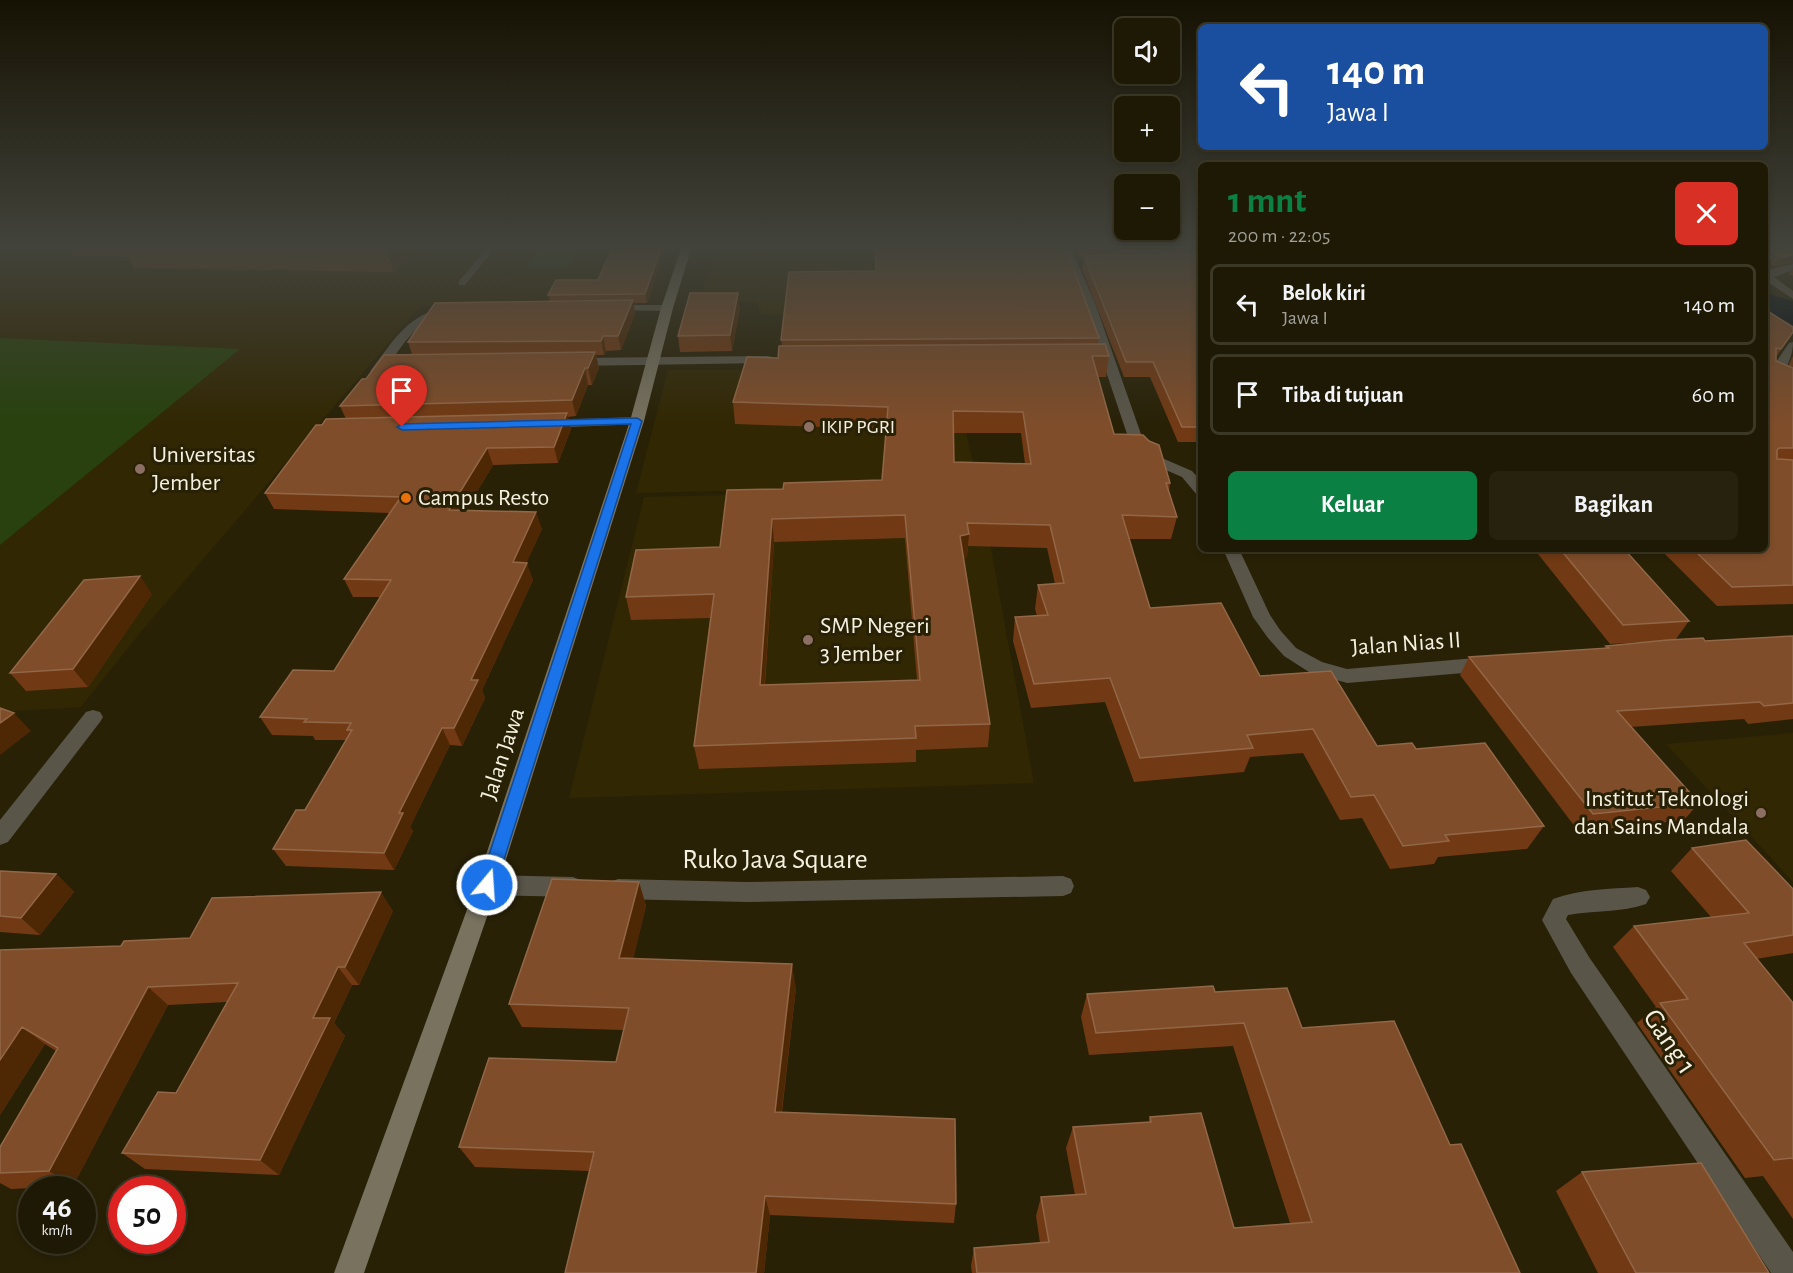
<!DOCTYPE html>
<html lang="id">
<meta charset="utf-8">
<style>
:root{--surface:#1e1904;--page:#26220e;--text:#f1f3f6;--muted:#a1a09a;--line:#3c3826;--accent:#0b8043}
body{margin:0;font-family:"Alegreya Sans",sans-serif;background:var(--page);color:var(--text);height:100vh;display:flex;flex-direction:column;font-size:22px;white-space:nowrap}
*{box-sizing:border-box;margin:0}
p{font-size:20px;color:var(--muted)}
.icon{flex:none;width:33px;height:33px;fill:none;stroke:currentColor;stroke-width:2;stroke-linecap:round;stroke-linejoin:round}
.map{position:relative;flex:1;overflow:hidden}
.sheet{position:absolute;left:1198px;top:162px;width:570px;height:390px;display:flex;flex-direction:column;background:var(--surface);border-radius:9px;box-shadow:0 3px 9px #0003,0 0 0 2px var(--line)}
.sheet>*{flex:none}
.banner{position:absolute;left:1198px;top:24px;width:570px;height:126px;border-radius:9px;box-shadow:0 3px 9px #0003,0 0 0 2px var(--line);background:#1a4fa0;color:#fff;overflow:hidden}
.fabs{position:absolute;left:1114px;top:18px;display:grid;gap:12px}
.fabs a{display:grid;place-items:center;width:66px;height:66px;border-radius:9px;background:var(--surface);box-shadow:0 3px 9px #0003,0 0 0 2px var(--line);font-size:30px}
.speed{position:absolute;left:18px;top:1176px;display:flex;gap:12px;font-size:30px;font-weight:700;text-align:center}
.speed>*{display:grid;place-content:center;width:78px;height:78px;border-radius:50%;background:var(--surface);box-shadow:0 3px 9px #0003,0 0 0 2px var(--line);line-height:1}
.speed small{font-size:15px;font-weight:400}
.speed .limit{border:9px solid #d22;background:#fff;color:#111}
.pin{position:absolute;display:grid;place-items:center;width:51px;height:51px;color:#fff;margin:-62px -26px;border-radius:50% 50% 50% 0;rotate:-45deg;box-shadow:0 0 6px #0007}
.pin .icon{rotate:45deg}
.me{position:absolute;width:66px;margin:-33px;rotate:18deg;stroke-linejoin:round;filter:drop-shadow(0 0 4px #0008)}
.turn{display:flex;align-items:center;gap:21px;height:126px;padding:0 30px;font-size:27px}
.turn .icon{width:78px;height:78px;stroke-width:2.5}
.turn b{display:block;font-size:42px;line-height:51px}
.round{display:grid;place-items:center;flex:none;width:63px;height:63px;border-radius:9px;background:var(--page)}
.overview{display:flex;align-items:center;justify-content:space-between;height:102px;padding:0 30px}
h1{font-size:36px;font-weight:700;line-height:45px;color:var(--accent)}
.cta{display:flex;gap:12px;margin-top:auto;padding:12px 30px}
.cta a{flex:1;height:69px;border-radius:9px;background:var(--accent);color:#fff;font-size:24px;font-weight:700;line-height:69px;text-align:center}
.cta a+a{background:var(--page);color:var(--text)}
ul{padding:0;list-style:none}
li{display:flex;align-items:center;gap:18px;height:81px;margin:0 12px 9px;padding:0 18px;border:3px solid var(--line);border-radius:9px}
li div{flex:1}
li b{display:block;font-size:22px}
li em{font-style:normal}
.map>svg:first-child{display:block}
.built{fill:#312703}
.green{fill:#28410e}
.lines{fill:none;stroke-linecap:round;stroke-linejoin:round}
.river{fill:#050f17;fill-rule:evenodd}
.lane{fill:#595549;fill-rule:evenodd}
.street{fill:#595549;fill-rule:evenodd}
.secondary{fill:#78725f;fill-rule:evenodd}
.wall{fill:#713a14;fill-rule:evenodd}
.shaded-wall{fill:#4e2805}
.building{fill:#7f4d2a;stroke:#926747;stroke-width:1.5;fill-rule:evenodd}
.route{fill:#1a73e8;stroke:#114b97;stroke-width:1.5}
.education-dot{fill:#8d6e63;stroke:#282106;stroke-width:2}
.food-dot{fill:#e8710a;stroke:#282106;stroke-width:2}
.labels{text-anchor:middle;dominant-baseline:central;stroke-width:6;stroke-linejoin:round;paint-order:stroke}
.far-poi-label{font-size:20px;fill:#f5f0e0;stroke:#282106;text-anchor:start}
.poi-label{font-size:24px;fill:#f5f0e0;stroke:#282106;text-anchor:start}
.street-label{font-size:24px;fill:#f5f0e0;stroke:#282106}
.near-street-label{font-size:28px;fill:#f5f0e0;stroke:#282106}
</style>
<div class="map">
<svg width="1793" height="1273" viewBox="0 0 1793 1273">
<rect width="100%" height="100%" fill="#282106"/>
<!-- built -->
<path class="built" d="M0 246H612L588 304 420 306 140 633 81 707 0 712Z
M718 246H986L1006 325 761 314 757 303 701 296Z
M668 370H952L978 485 636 493Z
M980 489 1034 783 569 798 644 497Z
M1793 733V882L1666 744Z"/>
<!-- green -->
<path class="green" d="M542 246H583L568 268 526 267Z
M0 338 240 349 0 545Z"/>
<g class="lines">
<!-- river -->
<path class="river" d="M1766 293 1793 301V326L1766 317Z"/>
<!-- lane -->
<path class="lane" d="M489 246H497L465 285H459V281Z"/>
<!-- street -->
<path class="street" d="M1060 246H1070L1095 303 1142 437 1155 455 1192 471 1202 482V496L1197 495 1182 477 1145 461 1128 437 1083 303Z
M1766 251 1774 257 1766 264Z
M1793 264V270L1774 277 1793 291V299L1766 281 1767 270Z
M609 305H667L673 308 667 311 605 310V306Z
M449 307 455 310 453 312C412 322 404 344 381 376H371L370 373 371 370C395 339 408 313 449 307Z
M1793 342C1793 355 1787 373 1774 378L1769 377 1768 374 1789 343Z
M768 356 772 357 774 360 772 363 574 366 568 362 574 358Z
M637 417 644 421 642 424 546 428 539 424 546 420Z
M1223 549H1239L1270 615 1280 630 1296 648 1322 662 1347 669 1487 657 1494 659 1496 664 1494 669 1487 671 1347 683 1309 672 1284 656 1268 638 1253 617Z
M93 710 100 712 103 717 100 722 8 842 0 845V820L86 712Z
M487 875 573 877 581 880 584 887 581 894 573 897 487 895 479 892 476 885 479 878Z
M1063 876 1071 879 1074 886 1071 893 1063 896 747 902 618 899 610 896 607 889 610 882 618 879 747 882Z
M1638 887 1646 890 1650 897 1646 904C1622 913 1594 910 1568 915L1566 919 1589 957 1793 1252V1273H1771L1571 973 1542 920 1553 899C1580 889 1610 889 1638 887Z"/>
<!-- secondary -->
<path class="secondary" d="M682 246H692L673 308 644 421 498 885 364 1273H334L476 885 630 421 661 308Z"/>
</g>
<!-- wall -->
<path class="wall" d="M67 246H434L431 249H416L394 272 134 268 128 257 73 255Z
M613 246H666L647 303H633L635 314 621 350 606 351 604 355H596L599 368 592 385H588L576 416 568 417 571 429 558 463 493 465 466 510 542 529 526 563 533 580 482 690 485 698 462 746 450 745 410 827 413 831 394 870 286 866 273 849 305 810 346 740H315L313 736 272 735 260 717 334 671 380 597H353L344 579 390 513 274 509 265 493 322 425 346 419 340 406 366 379 412 354 408 342 550 301 548 295 598 280Z
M1072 246H1199L1197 254H1202V442H1178L1150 377H1124L1082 269 1084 259H1078Z
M1766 246H1793V263L1774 266 1770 264 1775 256 1769 251 1766 258Z
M1793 268V276L1789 274Z
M875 271 1099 338 1098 344 1109 356 1106 377H1098L1114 434 1170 483 1169 491 1177 517 1171 539H1129L1150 608 1260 676 1377 746 1416 749 1544 826 1527 849 1438 857 1434 864 1390 869 1362 818 1340 820 1303 753 1250 757 1244 772 1134 782 1105 702 1031 708 1013 641 1015 617 1037 616 1035 609 1038 585 1055 584 1047 548 968 546 967 557 963 558 990 724 988 747 916 750V762L699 769 694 746 710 618 631 620 626 597 720 547 783 489 882 480 887 429 735 424 733 402 778 358 782 346 781 340ZM954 433H1021L1025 464 954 462ZM905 538 917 680 765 685 774 542Z
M740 308 732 351 680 352 678 336Z
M1766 310 1793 333 1776 357V361L1788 366 1793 356V604L1717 606 1660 549H1766Z
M1534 549H1624L1689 621 1676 639 1705 641 1793 636V719L1748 724 1744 719 1631 727 1699 803 1684 820 1579 832 1460 675 1469 657 1604 648 1606 646 1644 642 1610 644Z
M152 594 88 687 26 691 10 673Z
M1692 848 1793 889V953L1756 959 1793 1003V1219L1763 1176 1745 1178 1637 1023 1656 1007 1613 947 1634 926 1711 917 1671 871Z
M0 871 56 874 74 892 40 935 0 932Z
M639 882 646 906 633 958 796 988 782 1112 956 1204 954 1223 770 1215 764 1273H565L590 1171 475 1167 459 1147 616 1062 624 1030 522 1027 509 1004Z
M393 911 359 985H352L334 1023 345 1036 279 1175 145 1169 122 1153 176 1093 227 1002 168 1005 73 1186 11 1189 0 1183V1147L56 1051 45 1044 0 1115V950L121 946 190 938Z
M1215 992 1302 1028 1450 1145 1520 1273H972L971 1266 974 1248 1040 1243 1036 1216 1041 1197 1075 1195 1066 1148 1073 1127 1148 1123 1150 1117 1234 1228 1290 1223 1233 1046 1089 1055 1081 1017 1087 994Z
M1582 1172 1769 1273H1598L1556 1191Z"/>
<!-- shaded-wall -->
<path class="shaded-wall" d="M385 246H415L416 249 394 272Z
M662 246H666L647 303 645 294Z
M1793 255V263L1774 266 1780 257Z
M738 293 740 308 732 351 730 335Z
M633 300 635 314 621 350 618 336Z
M603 336 606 351 604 355 601 341Z
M595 352 599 368 592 385 588 368Z
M585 368 588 385 576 416 572 400Z
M567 413 571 429 558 463 554 447Z
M487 448 493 465 456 527 449 510Z
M536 512 542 529 519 580 513 562Z
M772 519 774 542 763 708 760 685Z
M969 534 967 557 959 559 960 536Z
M527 563 533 580 482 690 485 698 462 746 454 728 471 680Z
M140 576 152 594 88 687 73 669Z
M14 713 31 731 0 755V723Z
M442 728 450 745 410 827 413 831 394 870 384 853 399 813Z
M56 874 74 892 40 935 21 918Z
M639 882 646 906 628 982 619 958Z
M381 892 393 911 359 985 345 967Z
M792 964 796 988 779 1133 775 1112Z
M338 967 352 985 334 1023 345 1036 279 1175 260 1160 313 1018Z
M148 987 168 1005 73 1186 49 1171Z
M22 1027 45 1044 0 1115V1060Z
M765 1196 770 1215 764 1273H756Z"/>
<!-- building -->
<path class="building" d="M613 246H662L645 294 548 295 556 280H598Z
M875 246H1065L1099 338 781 340 789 272 876 271Z
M1766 246H1769V252L1766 250Z
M1778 246H1793V255L1780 257 1775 255 1782 248Z
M1202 254V427H1182L1153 362H1126L1084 256Z
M690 293H738L730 335 678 336Z
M633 300 618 336H603L601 341 408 342 435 303Z
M1766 310 1793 327V332L1781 349 1776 348V361L1793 368V448H1779L1777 450V459L1793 460V585L1732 587 1693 549H1766Z
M1105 344 1109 356H1092L1114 434 1143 435 1149 441 1159 445 1170 483H1166L1177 517 1122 515 1150 608 1221 603 1260 676 1331 671 1377 746 1412 743 1416 749 1485 743 1544 826 1445 835 1449 841 1403 846 1374 795 1351 797 1313 729 1247 735 1253 748 1140 758 1110 678 1034 684 1015 617 1048 615 1038 585 1064 583 1050 525 967 523 969 534 960 536 990 724 915 726 916 738 694 746 714 594 626 597 636 550 720 547 727 490 783 489 784 483 882 480 888 407 733 402 747 357 778 358 779 346ZM953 411 1023 412 1031 464 954 462ZM905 515 920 680 760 685 772 519Z
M595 352 588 368H585L572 400 340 406 362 379H366L384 355Z
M567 413 554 447 487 448 449 510 536 512 513 562 527 563 471 680H478L454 728H442L399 813H403L384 853 273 849 296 810H305L352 730H347L351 723 304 722 307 719 260 717 293 670 334 671 391 580 344 579 401 497 265 493 316 425H322L326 419Z
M1560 549H1624L1689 621 1623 625Z
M140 576 73 669 10 673 84 580Z
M1793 636V703L1764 706 1760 702 1617 711 1699 803 1593 814 1469 657 1609 648 1606 646 1668 640 1703 638 1705 641Z
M0 708 14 713 0 723Z
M1746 840 1793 889V935L1744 943 1793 1003V1159L1792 1158 1774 1160 1660 1003 1688 999 1634 926 1749 913 1692 848Z
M0 871 56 874 21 918 0 916Z
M552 879 639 882 619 958 792 964 775 1112 955 1119 956 1204 765 1196 756 1273H565L594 1152 459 1147 489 1058 616 1062 629 1008 509 1004Z
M381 892 345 967H338L313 1018H330L260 1160 122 1153 158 1092 176 1093 238 983 148 987 49 1171 0 1173V1147L58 1048 22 1027 0 1060V950L121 946 124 941 190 938 212 898Z
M1213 986 1215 992 1287 988 1302 1028 1394 1021 1450 1145 1461 1144 1520 1273H977L974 1248 1049 1242 1041 1197 1086 1194 1073 1127 1151 1122 1150 1117 1201 1113 1234 1228 1312 1222 1244 1023 1096 1033 1087 994Z
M1701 1163 1769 1273H1636L1582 1172Z"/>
<!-- sky -->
<linearGradient id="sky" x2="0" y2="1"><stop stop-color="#161203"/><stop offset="0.58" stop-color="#42433b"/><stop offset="1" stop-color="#42433b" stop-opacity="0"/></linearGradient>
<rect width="1793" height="424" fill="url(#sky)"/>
<!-- route -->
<path class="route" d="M637 418 642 421 496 885 493 890 487 893 481 890 479 885 631 424 402 430 397 427 402 424Z"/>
<!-- markers -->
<g class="education-dot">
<circle cx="809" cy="427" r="6"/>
<circle cx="140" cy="469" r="6"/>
<circle cx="808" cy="640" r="6"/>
<circle cx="1761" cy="813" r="6"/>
</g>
<circle class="food-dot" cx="406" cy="498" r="6"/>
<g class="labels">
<!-- far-poi labels -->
<g class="far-poi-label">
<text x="821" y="427">IKIP PGRI</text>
</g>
<!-- poi labels -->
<g class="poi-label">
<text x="152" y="455">Universitas<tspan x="152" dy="28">Jember</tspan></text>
<text x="418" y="498">Campus Resto</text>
<text x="820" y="626">SMP Negeri<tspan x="820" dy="28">3 Jember</tspan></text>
<text x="1749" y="799" text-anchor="end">Institut Teknologi<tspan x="1749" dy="28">dan Sains Mandala</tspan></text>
</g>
<!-- street labels -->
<g class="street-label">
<text transform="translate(1406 644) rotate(-4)">Jalan Nias II</text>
<text transform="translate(503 754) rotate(-72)">Jalan Jawa</text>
</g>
<!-- near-street labels -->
<g class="near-street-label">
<text x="775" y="860">Ruko Java Square</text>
<text transform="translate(1669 1042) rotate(56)">Gang 1</text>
</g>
</g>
</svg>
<div class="fabs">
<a><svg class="icon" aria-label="sound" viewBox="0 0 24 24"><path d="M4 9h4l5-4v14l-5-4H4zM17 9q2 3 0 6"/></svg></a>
<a>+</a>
<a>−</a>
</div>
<div class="speed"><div>46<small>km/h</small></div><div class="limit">50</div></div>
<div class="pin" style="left:402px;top:427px;background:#d93025"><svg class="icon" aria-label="arrive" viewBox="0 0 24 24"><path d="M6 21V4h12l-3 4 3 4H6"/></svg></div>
<svg class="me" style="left:487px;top:885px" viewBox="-20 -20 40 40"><circle r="17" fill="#1a73e8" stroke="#fff" stroke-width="3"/><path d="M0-11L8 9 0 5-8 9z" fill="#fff"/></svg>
<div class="banner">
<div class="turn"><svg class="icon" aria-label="left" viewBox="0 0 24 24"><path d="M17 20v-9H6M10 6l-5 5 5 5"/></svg><div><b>140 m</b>Jawa I</div></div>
</div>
<section class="sheet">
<div class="overview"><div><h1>1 mnt</h1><p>200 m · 22:05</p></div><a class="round" style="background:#d93025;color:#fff"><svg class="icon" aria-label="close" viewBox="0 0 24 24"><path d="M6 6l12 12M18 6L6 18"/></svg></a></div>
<ul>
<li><svg class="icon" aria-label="left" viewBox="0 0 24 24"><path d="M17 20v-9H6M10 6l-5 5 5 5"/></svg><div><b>Belok kiri</b><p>Jawa I</p></div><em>140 m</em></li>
<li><svg class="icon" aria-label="arrive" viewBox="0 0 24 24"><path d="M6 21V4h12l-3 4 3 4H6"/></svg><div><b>Tiba di tujuan</b></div><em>60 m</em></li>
</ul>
<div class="cta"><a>Keluar</a><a>Bagikan</a></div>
</section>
</div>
